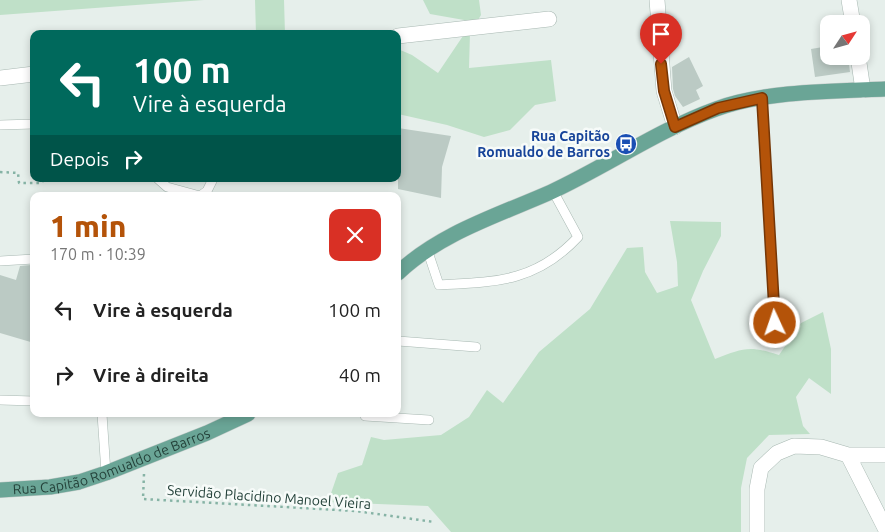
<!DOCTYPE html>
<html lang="pt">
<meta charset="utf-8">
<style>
:root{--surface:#fff;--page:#f2f2f2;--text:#222;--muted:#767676;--accent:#b45309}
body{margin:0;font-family:Ubuntu,sans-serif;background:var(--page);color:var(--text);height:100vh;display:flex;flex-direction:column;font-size:19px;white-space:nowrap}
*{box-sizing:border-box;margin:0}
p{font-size:16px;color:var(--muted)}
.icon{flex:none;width:28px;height:28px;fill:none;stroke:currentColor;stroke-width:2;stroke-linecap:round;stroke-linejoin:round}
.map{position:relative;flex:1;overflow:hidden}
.side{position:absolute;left:30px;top:192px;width:371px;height:225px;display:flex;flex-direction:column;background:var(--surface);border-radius:10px;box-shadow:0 2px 8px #0003}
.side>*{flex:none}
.top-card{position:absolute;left:30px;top:30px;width:371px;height:152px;border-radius:10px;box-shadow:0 2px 8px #0003;background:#00695c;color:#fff;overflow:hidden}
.needle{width:32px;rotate:54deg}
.controls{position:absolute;left:820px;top:15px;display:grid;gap:10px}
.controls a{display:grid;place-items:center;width:50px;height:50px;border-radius:10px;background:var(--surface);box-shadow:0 2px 8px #0003;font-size:25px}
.pin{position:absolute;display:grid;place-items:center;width:42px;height:42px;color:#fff;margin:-51px -21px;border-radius:50% 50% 50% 0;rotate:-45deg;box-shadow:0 0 5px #0007}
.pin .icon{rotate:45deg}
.me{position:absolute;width:55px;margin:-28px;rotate:357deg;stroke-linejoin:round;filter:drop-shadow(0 0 4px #0008)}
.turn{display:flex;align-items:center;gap:18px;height:105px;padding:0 20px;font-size:22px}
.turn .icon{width:65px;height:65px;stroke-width:2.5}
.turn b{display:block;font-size:35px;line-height:42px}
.then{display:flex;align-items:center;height:48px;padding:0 20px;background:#0003;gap:10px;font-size:19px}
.round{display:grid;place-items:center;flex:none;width:52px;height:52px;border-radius:10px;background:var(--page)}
.headline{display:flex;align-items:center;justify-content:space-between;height:85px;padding:0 20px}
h1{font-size:30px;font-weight:800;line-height:38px;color:var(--accent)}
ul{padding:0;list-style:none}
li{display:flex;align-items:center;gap:15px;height:65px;padding:0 20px}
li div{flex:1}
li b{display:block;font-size:19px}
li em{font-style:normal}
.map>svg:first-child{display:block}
.green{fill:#bfe0c8}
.building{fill:#bbcac4}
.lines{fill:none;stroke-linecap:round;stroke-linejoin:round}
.service-casing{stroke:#a8b8b2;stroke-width:10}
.minor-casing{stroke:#a8b8b2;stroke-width:16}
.primary-casing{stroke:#c2cac8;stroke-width:16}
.path{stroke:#86b3a5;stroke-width:2.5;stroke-dasharray:2.5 4;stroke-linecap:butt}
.service{stroke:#fff;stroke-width:9}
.minor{stroke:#fff;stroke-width:15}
.primary{stroke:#6aa596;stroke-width:15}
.route-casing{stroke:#753606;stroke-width:12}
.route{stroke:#b45309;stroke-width:9}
.labels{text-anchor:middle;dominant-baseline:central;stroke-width:5;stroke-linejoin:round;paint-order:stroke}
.transit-label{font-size:14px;font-weight:bold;fill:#164399;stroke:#f7fbf9;text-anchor:end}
.street-label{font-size:14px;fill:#24423a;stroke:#f7fbf9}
</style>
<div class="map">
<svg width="885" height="532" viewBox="0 0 885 532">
<rect width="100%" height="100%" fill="#e6efeb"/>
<!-- green -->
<path class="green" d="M0 0H204L0 15Z
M255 0H284L285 34H256Z
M423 0H479L481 15 470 33 469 68 551 60 556 101 535 105 510 130 484 137 447 125 398 114V49L412 55 438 73 469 27 464 20 430 14Z
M670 221 721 222V236L703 271 691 300 715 359C743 348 749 345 779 355L801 323 823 312 831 349V394L809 378 796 397 803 426 810 434 769 435 747 458 741 488V532H451L428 506 328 502 338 473 362 465 371 437 384 440 441 435 469 417 487 390 503 403 539 352 590 309 627 248 643 247 645 272 657 293 678 286 677 262Z"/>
<!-- building -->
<path class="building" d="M829 46V56H848L850 72 815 77 811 49Z
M689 57 703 86 696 90 700 99 683 107 675 96 673 89 672 67Z
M398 128 451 136 442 167 441 198 398 189Z
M31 265 34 266V343L0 333V275L16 280 20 266Z"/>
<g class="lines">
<!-- service casing -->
<g class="service-casing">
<path id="service" d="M762 98 775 323
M0 125 34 124
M158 179 167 187 200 196 207 191 212 181
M427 249 439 285C496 282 536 282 578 237L553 191
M0 261 34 259
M398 341 476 347
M0 400 34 401
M102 414 106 473
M366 414 365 416 429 420"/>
</g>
<!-- minor casing -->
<g class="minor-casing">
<path id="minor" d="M657 0 664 91 675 127
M849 0 853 24
M398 36 549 19
M858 56 863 90
M0 78 34 74
M848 455 885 528
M757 532V489L761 468 777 453 794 446 821 447 848 455H885"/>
</g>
<!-- primary casing -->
<g class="primary-casing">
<g id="primary">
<path d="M398 273C440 233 499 215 551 192 607 166 658 130 716 109 764 91 834 91 885 89"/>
<path id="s1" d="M0 490 50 487 79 482 106 473 207 433 248 414"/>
</g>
</g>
<!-- path -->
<path class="path" d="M0 172 18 173 19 183H42L43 179
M144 474 143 499 356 511 434 522"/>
<!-- service -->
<use href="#service" class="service"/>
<!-- minor -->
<use href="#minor" class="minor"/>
<!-- primary -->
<use href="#primary" class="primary"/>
</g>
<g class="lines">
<!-- route casing -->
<g class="route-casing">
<path id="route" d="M661 64 664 91 675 127 718 108 762 98 775 323"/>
</g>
<!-- route -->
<use href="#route" class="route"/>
</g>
<!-- icons -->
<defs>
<g id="bus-disc" transform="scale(1.125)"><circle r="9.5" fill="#1a4fb4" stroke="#f7fbf9"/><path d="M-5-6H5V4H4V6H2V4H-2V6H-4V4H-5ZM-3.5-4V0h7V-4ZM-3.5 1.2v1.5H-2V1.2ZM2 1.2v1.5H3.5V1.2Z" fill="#fff"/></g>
</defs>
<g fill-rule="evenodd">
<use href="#bus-disc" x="626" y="144"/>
</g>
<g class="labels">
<!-- transit labels -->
<g class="transit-label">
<text x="610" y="136">Rua Capitão<tspan x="610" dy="16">Romualdo de Barros</tspan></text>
</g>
<!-- street labels -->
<g class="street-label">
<text stroke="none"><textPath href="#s1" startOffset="116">Rua Capitão Romualdo de Barros</textPath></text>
<text transform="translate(269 497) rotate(4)">Servidão Placidino Manoel Vieira</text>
</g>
</g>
</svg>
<div class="controls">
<a><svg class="needle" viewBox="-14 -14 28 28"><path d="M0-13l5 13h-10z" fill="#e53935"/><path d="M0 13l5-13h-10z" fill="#767676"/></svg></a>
</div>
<div class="pin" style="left:661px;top:64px;background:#d93025"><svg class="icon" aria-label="arrive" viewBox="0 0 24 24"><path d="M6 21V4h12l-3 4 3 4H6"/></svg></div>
<svg class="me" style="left:775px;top:323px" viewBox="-20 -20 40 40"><circle r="17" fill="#b45309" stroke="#fff" stroke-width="3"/><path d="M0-11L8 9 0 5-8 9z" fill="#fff"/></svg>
<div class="top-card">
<div class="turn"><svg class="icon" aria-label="left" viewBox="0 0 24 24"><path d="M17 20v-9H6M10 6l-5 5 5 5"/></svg><div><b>100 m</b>Vire à esquerda</div></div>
<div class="then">Depois<svg class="icon" aria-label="right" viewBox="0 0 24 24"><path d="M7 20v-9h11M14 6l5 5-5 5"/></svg></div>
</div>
<section class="side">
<div class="headline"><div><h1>1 min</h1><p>170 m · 10:39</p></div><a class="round" style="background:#d93025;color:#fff"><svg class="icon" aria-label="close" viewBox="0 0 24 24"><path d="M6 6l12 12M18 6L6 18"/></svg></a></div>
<ul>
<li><svg class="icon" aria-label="left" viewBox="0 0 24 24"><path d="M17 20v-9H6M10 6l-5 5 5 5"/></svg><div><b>Vire à esquerda</b></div><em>100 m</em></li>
<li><svg class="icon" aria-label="right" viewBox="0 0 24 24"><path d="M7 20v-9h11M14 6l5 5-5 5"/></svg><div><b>Vire à direita</b></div><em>40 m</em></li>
</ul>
</section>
</div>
